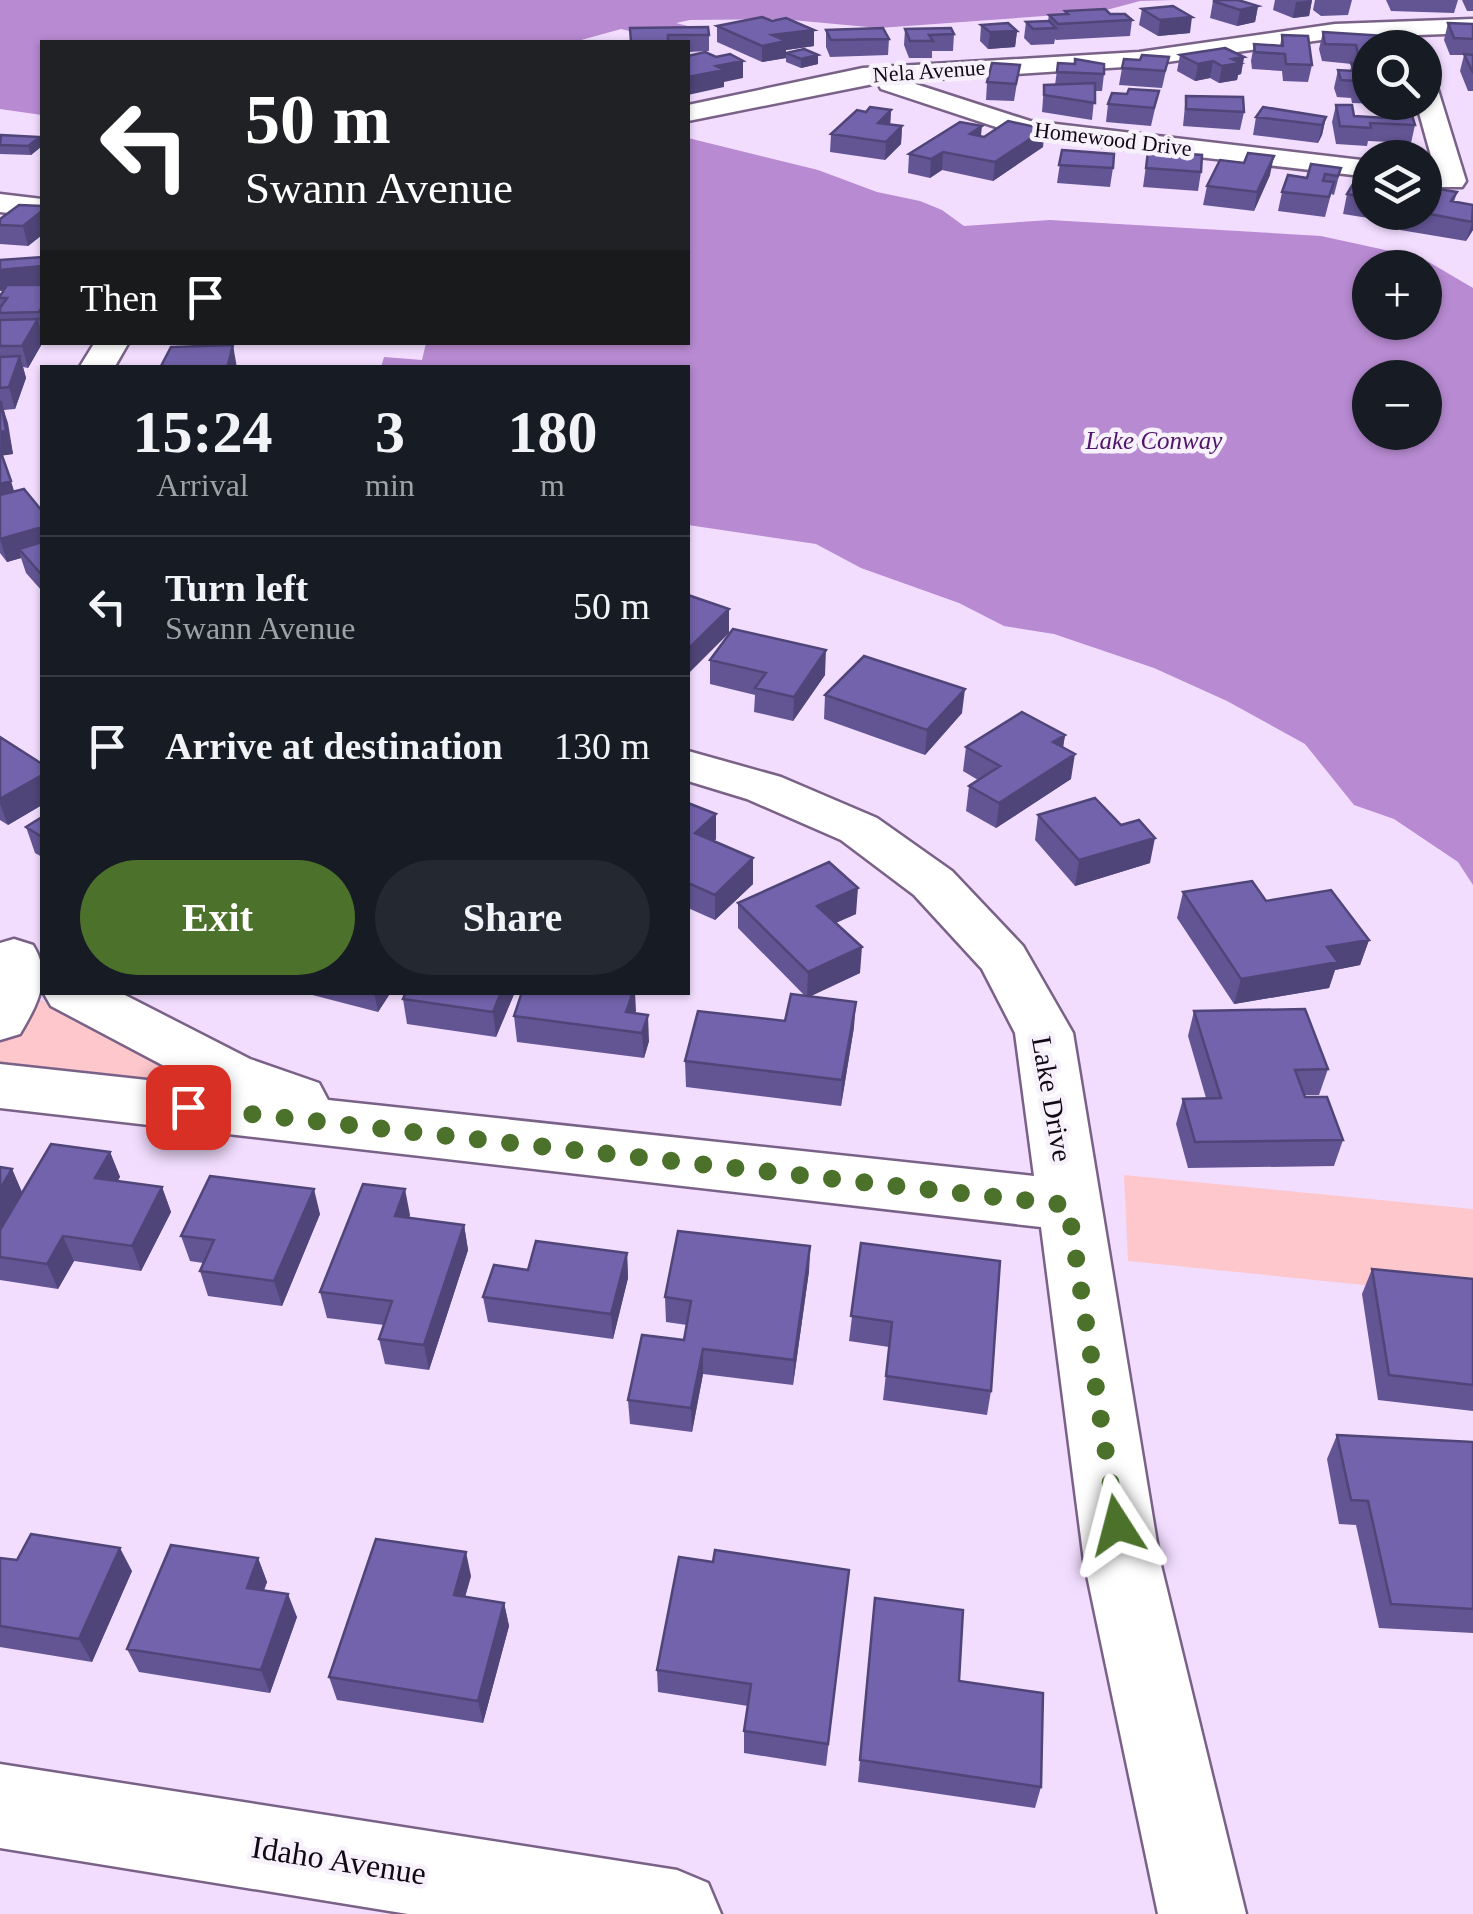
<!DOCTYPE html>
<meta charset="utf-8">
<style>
:root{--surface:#171b24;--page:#242831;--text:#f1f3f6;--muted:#9ea1a6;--line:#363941;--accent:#4c712b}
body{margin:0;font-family:Georgia,serif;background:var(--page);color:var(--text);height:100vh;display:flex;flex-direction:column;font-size:38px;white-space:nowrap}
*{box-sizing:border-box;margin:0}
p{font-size:32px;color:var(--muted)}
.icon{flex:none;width:55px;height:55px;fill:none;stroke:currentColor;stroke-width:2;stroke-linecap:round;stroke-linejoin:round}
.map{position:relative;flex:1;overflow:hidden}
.side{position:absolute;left:40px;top:365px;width:650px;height:630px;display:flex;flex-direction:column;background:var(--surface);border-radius:0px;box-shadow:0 2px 8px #0004}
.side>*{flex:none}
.banner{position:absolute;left:40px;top:40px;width:650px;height:305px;border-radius:0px;box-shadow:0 2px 8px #0004;background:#202124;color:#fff;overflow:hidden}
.buttons{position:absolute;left:1352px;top:30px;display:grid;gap:20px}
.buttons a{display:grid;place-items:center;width:90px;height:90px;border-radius:50%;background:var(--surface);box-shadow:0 2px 8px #0004;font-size:50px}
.pin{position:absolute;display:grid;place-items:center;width:85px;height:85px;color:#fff;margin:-42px;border-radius:20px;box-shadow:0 5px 15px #0006}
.me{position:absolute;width:110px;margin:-55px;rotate:351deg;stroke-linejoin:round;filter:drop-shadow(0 0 8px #0008)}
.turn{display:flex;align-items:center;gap:35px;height:210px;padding:0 40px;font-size:45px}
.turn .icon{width:130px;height:130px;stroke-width:2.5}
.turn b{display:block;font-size:70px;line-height:85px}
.then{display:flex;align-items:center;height:95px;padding:0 40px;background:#0003;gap:20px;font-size:38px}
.eta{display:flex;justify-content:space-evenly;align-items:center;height:170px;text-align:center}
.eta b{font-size:60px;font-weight:800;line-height:70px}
.cta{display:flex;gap:20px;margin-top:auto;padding:20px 40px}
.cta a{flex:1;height:115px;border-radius:60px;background:var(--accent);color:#fff;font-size:40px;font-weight:800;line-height:115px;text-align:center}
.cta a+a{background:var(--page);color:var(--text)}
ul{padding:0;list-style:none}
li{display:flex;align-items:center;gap:30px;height:140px;padding:0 40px;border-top:2px solid var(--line)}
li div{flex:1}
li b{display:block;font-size:38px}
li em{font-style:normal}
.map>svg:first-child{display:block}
.green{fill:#fdc7cc}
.water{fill:#b78ad1;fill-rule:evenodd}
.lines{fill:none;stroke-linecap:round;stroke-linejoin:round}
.minor-casing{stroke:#796187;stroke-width:5}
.minor{fill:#fff;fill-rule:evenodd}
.wall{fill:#635594}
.shaded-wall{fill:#504578}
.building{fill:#7363ac;stroke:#504578;stroke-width:2.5}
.route{stroke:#4c712b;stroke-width:18;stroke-dasharray:0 32.4}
.labels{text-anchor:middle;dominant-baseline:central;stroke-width:9;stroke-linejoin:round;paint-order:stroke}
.far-street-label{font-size:22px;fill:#110816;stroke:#f6f1fa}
.far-water-label{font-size:25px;font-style:italic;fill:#50156a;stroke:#f6f1fa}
.street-label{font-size:28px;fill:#110816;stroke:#f6f1fa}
.near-street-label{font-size:32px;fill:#110816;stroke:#f6f1fa}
</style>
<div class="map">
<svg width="1473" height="1914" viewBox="0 0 1473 1914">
<rect width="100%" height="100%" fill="#f2ddff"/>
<!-- green -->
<path class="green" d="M40 1000 215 1080 212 1088 0 1072V1039Z
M1124 1175 1473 1209V1296L1128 1261Z"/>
<!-- water -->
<path class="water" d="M0 0H1173L1140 1 1099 12 879 28 781 19 690 20 676 23 699 29 646 35 621 29 574 42H42V115L0 109Z
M688 138 818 170 877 192 920 201 942 210 964 226 1050 220 1321 236 1422 258 1473 288V885L1458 862 1394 819 1354 805 1305 744 1227 701 1154 668 1054 634 1004 626 959 603 861 568 816 544 688 525V368L381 367 384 357 422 360 426 343 688 342ZM1370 268H1425V322H1370ZM1370 378H1425V432H1370Z"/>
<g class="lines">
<!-- minor casing -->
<g class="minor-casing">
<path id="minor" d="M1473 19V33L1335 38 1139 66 906 81 1030 121 1370 161V177L1026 137 881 89 878 83 688 121V105L863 68 1139 52 1335 24Z
M1425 82 1438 90 1466 181 1462 187H1442L1438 181 1416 102H1425Z
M0 194 42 199V217L0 212Z
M95 342H129L114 368H79Z
M688 751 781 777 877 818 952 871 1023 946 1073 1033 1160 1561 1246 1914H1158L1084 1561 1041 1227 0 1108V1064L202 1086 51 1006 43 992H119L250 1059 319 1083 328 1100 1034 1176 1015 1033 982 969 914 895 841 840 747 799 688 781Z
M14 939 33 945C53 977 37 1005 20 1034L0 1040V943Z
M0 1764 677 1870 708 1883 721 1914H408L0 1848Z"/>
</g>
<!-- minor -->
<use href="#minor" class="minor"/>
</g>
<!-- wall -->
<path class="wall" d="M1275 0H1312L1309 16 1293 18 1273 10Z
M1315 0H1352L1348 15 1321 16 1313 10Z
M1386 0H1458L1454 13 1391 11Z
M1462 0H1473V11H1467Z
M1213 1 1258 6 1255 22 1237 26 1210 18Z
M1142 9 1190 33 1158 36 1139 25Z
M1065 11 1110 14 1132 20 1130 36 1056 40 1055 39 1054 44 1031 45 1024 38 1026 22 1048 21 1049 15 1065 14Z
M1448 23 1473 24V91H1468L1460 71 1464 55H1450L1444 40Z
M981 25 1017 31 1015 47 988 49 980 41Z
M717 26 814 46 786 50V58L762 62 717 42Z
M630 28 709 35V51L688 52V42H631Z
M905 29 954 34 953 51H932V58H909L904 45Z
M826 30 889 39 888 55 830 57 826 47Z
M1323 32 1370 48V102H1378L1377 104 1352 103 1351 98 1337 97 1334 88 1338 70 1350 71 1352 64 1322 61 1319 49Z
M1282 35 1312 65 1308 82 1283 81 1282 71 1252 69 1251 61 1254 44 1280 46Z
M786 53 818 64 801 68 786 62Z
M1180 55 1244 57 1241 74 1238 75 1237 80 1219 83 1210 78 1195 81 1177 71Z
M1169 57 1162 88 1119 85 1122 68 1140 60Z
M1058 63 1104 74 1102 91H1095L1092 120 1042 112 1044 85H1055Z
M1020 65 1014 101 986 100 987 82Z
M1159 91 1151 126 1106 122 1108 104 1127 94Z
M1186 96 1244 112 1240 130 1183 126Z
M1336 105 1354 116 1382 117 1384 108 1415 125 1411 143 1368 141 1367 146 1336 144 1332 122Z
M891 110 890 124 902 126 901 144 885 160 830 152 831 134 866 112Z
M1256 117H1326L1322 135 1318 143 1253 135Z
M0 136 42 146 31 155 0 154Z
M981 137 1043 147 993 181 942 170 930 178 908 173 909 154Z
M1062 150 1113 168 1110 187 1057 183Z
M1148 151 1201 172 1198 191 1143 187Z
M1244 163 1270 175 1254 211 1203 205 1207 186Z
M1341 168 1334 195 1331 194 1325 217 1278 211 1282 192 1307 178Z
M1370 168V212H1399L1394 222 1343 214 1347 194Z
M1457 192 1454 202 1473 205V230L1466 241 1400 230 1405 212H1425Z
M42 206V235L28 246 0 244V219Z
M42 257 43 342 28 368 23 367 26 378 15 409 4 410 13 454 2 455 14 492 42 511V591L26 573 21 558 7 562 0 553V296Z
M710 660 825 675 793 721 754 712 755 695 710 684Z
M825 695 962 713 925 755 824 719Z
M1065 735 1063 747 1071 779 996 828 966 811 969 786 978 780 963 771 966 747Z
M0 737 42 764V805L8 825 0 820Z
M688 803 716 839 714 842 753 858V884L715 920 688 908Z
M1038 815 1150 863 1075 886 1035 840Z
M42 817V857L35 853 26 827Z
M1183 892 1266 901 1369 940 1360 965 1335 970 1329 988 1234 1004 1177 918Z
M738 903 856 914 836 923 860 973 810 996 854 1027 841 1106 686 1087 685 1061 785 1021 805 996 738 928Z
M301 992H391L378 1012Z
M406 992H515L496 1037 407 1024 403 999Z
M522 992H635V1013L649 1041 644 1058 517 1042 514 1016Z
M1194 1011 1328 1069 1319 1095H1304L1343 1140 1334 1166 1188 1168 1176 1124 1183 1099 1206 1098 1188 1036Z
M110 1152 120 1177 117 1181 162 1187 171 1212 141 1271 74 1261 58 1289 0 1280V1167L12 1169 22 1192Z
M320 1214 282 1306 208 1296 200 1271 203 1263 190 1261 181 1236Z
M410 1215 409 1218 464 1225 468 1250 429 1370 385 1364 379 1339 384 1325 327 1318 320 1292Z
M861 1243 991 1391 987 1415 883 1400 889 1347 849 1341Z
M810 1246 809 1271 793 1385 703 1374 692 1432 630 1424 628 1400 684 1340 687 1325 666 1322 665 1297Z
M627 1253 628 1278 613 1339 488 1322 483 1297 528 1270Z
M1372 1269 1473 1279V1411L1378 1400 1362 1294Z
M1337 1435 1473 1442V1633L1379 1628 1356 1525 1339 1524 1327 1459Z
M0 1558 132 1571 92 1662 0 1647Z
M258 1558 267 1582 264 1590 297 1617 270 1693 139 1672 127 1649Z
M713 1562 849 1570 826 1766 744 1753V1731L748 1706 658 1692 657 1670Z
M471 1576 465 1597 504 1603 509 1626 483 1723 337 1700 329 1677Z
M875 1598 959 1681 1041 1787 1035 1808 858 1782Z"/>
<!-- shaded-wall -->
<path class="shaded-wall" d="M1312 0 1309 16 1293 18 1296 2Z
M1258 6 1255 22 1237 26 1240 10Z
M1192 17 1190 33 1158 36 1160 20Z
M814 30V46L786 50V58L762 62V46L772 35Z
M1017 31 1015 47 988 49 990 32Z
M818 55V64L801 68V59Z
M1244 57 1241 74 1238 75 1237 80 1219 83 1222 66 1232 59Z
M743 61V78L724 82V87L688 95V77L716 66Z
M1213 61 1210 78 1195 81 1198 64Z
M891 110 890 128 878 123Z
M1326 117 1322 135 1318 143 1322 125Z
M902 126 901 144 885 160 886 142Z
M982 126 980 145 970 134Z
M1045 129 1043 147 993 181 995 162Z
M40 137 42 146 31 155 28 146Z
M943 152 942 170 930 178 931 159Z
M1274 156 1270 175 1254 211 1257 192Z
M42 211V235L28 246 23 226Z
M1473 220V230L1466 241Z
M42 266V287L0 291V270Z
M38 319 43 342 28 368 22 346Z
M233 345 237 368H227Z
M20 356 26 378 15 409 9 387Z
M1 402 8 423 13 454 0 456Z
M11 481 18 504 0 508V484Z
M42 527V552L19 549 21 558 7 562 0 539Z
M729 609V633L688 674V649Z
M826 650 825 675 793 721 794 697Z
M965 689 962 713 925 755 927 730Z
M1065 735 1061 760 1053 742Z
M1075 754 1071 779 996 828 999 803Z
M42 775V805L8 825 0 804V799Z
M716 814V839L695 859V833Z
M1155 838 1150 863 1075 886 1079 860Z
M753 858V884L715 920V895Z
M858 888 856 914 816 931 817 906Z
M1369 940 1360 965 1335 970 1329 988 1234 1004 1241 979 1327 947Z
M862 947 860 973 807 998 808 972Z
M374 992H391L378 1012Z
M501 992H515L496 1037 493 1012Z
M633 992H635L636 1011 630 1031 626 1012Z
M856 1002 854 1027 841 1106 842 1080Z
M648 1015 649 1041 644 1058 642 1033Z
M110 1152 120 1177 105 1204 95 1178Z
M12 1169 23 1195 0 1234V1189Z
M162 1187 171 1212 141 1271 132 1246Z
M314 1189 320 1214 282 1306 274 1281Z
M405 1189 410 1215 400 1242 395 1216Z
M464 1225 468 1250 429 1370 424 1345Z
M63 1236 74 1261 58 1289 47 1264Z
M810 1246 809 1271 793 1385 794 1360Z
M627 1253 628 1278 613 1339 611 1314Z
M703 1349V1374L692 1432 691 1408Z
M120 1548 132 1571 92 1662 79 1639Z
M466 1552 471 1576 459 1618 454 1595Z
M258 1558 267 1582 256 1611 247 1588Z
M288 1594 297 1617 270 1693 261 1670Z
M504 1603 509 1626 483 1723 478 1701Z"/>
<!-- building -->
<path class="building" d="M1220 0H1238L1258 6 1240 10 1213 1Z
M1173 6 1192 17 1160 20 1142 9Z
M1105 9 1110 14H1125L1132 20 1058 24 1049 15 1068 14 1065 11Z
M762 17 772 21 786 18 814 30 772 35 786 41 762 46 717 26Z
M1049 21 1056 28 1033 29 1026 22Z
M1008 23 1017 31 990 32 981 25Z
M1448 23 1473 24V39L1454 38Z
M708 27 709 35H668V42H631L630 28Z
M883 28 889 39 831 40 826 30Z
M951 28 954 34 929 35 933 41H910L905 29Z
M1323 32 1385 36 1389 48H1370V55L1358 54 1356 45 1325 44Z
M1282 35 1308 36 1312 65 1286 64 1285 54 1255 52 1254 44 1283 46Z
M1225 48 1244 57 1232 59 1241 63 1222 66 1213 61 1198 64 1180 55Z
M804 49 818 55 801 59 786 53Z
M705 52 716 57 730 54 743 61 716 66 724 70 688 77V56Z
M1464 54 1473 55V73Z
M1142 55 1169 57 1165 71 1122 68 1124 59 1140 60Z
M1075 59 1104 64V74L1057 72 1058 63 1075 64Z
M992 63 1020 65 1016 84 987 82Z
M1351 63 1370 64V86L1356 85 1355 81 1341 80 1338 70 1354 71Z
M1095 83V103L1044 95V85Z
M1129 89 1159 91 1154 108 1108 104 1112 93 1127 94Z
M1186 96 1243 97 1244 112 1186 109Z
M1336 105H1352L1354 116 1387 118 1384 108 1410 109 1415 125 1370 123 1371 128 1340 126Z
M870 107 891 110 878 123 902 126 886 142 831 134 857 110 866 112Z
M1263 107 1326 117 1322 125 1256 117Z
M1008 121 1045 129 995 162 943 152 931 159 909 154 960 122 982 126 970 134 984 137Z
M1 135 40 137 28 146 0 145Z
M1062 150 1114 154 1113 168 1059 165Z
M1148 151 1202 155 1201 172 1146 168Z
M1248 153 1274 156 1257 192 1207 186 1220 160 1244 163Z
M1311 164 1341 168 1338 176 1325 174 1323 181 1334 182 1329 197 1282 192 1288 175 1307 178Z
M1363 167 1370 168V198L1347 194Z
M1425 187 1457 192 1451 201 1473 205 1472 222 1419 212H1425Z
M19 205 42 206V211L23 226 0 225V219Z
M42 257V266L0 270V260Z
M7 285H42V307L39 312 0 313V308L7 298H0V296Z
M38 319 22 346H0V320Z
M233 345 227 368H160L171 347Z
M20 356 9 387 0 388V357Z
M0 402H1L6 431 0 432Z
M0 450 11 481 0 484Z
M24 489 42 511V527L0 539V495Z
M42 542V573L41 574 19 549Z
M688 595 729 609 688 649Z
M733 629 826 650 794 697 755 688 766 673 710 660Z
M864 656 965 689 927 730 825 695Z
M1022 712 1065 735 1053 742 1075 754 999 803 969 786 1000 766 966 747Z
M0 737 42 764V775L0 799Z
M1095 798 1121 825 1139 820 1155 838 1079 860 1038 815Z
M688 803 716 814 695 833 753 858 715 895 688 883Z
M42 817V837L26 827Z
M829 862 858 888 817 906 862 947 808 972 738 903Z
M1252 881 1266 901 1331 890 1369 940 1327 947 1338 962 1241 979 1183 892Z
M406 992H501L493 1012 403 999Z
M522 992H633L626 1012 648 1015 642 1033 514 1016Z
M791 994 856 1002 842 1080 685 1061 698 1011 785 1021Z
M1305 1009 1328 1069 1295 1070 1305 1097H1327L1343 1140 1195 1142 1183 1099 1221 1098 1194 1011Z
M51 1144 110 1152 95 1178 162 1187 132 1246 63 1236 47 1264 0 1257V1230Z
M0 1167 12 1169 0 1189Z
M210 1176 314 1189 274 1281 200 1271 214 1240 181 1236Z
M363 1184 405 1189 395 1216 464 1225 424 1345 379 1339 392 1301 320 1292Z
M678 1231 810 1246 794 1360 703 1349 691 1408 628 1400 642 1335 684 1340 691 1301 665 1297Z
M536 1241 627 1253 611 1314 483 1297 494 1265 528 1270Z
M861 1243 1000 1261 991 1391 886 1376 892 1322 851 1316Z
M1372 1269 1473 1279V1385L1389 1375Z
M1337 1435 1473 1442V1609L1391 1604 1368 1501 1351 1500Z
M31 1534 120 1548 79 1639 0 1626V1558L17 1560Z
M376 1539 466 1552 454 1595 504 1603 478 1701 329 1677Z
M171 1545 258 1558 247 1588 288 1594 261 1670 127 1649Z
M715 1550 849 1570 828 1744 744 1731 751 1684 657 1670 679 1557 713 1562Z
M875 1598 963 1610 959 1681 1043 1693 1041 1787 860 1760Z"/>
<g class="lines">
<!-- route -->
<path class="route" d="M188 1107 1068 1205 1117 1525"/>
</g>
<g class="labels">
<!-- far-street labels -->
<g class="far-street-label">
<text transform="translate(929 71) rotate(-4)">Nela Avenue</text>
<text transform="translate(1113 139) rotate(7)">Homewood Drive</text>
</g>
<!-- far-water labels -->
<g class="far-water-label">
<text x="1154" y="440">Lake Conway</text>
</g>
<!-- street labels -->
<g class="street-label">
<text transform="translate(1052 1099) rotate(80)">Lake Drive</text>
</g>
<!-- near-street labels -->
<g class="near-street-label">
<text transform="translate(339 1860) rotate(9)">Idaho Avenue</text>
</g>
</g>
</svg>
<div class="buttons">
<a><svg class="icon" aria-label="search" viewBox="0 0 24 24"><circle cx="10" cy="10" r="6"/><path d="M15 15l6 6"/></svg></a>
<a><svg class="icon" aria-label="layers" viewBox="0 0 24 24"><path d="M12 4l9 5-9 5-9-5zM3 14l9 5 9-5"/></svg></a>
<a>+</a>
<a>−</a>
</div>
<div class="pin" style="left:188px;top:1107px;background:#d93025"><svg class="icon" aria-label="arrive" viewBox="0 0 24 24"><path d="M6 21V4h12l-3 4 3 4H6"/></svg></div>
<svg class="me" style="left:1117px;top:1525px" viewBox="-20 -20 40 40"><path d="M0-17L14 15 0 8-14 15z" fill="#4c712b" stroke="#fff" stroke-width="4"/></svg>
<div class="banner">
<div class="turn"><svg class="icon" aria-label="left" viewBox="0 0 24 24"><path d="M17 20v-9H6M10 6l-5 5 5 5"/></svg><div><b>50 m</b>Swann Avenue</div></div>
<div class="then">Then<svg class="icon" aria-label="arrive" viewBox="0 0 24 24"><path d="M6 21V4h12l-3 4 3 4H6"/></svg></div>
</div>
<section class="side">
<div class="eta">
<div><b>15:24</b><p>Arrival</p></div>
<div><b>3</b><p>min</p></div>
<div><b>180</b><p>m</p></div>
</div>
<ul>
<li><svg class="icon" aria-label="left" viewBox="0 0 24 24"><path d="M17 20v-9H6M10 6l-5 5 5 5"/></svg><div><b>Turn left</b><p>Swann Avenue</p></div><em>50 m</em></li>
<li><svg class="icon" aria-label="arrive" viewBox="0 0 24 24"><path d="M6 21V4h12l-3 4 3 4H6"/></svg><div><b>Arrive at destination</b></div><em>130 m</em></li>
</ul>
<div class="cta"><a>Exit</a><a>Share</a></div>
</section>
</div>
